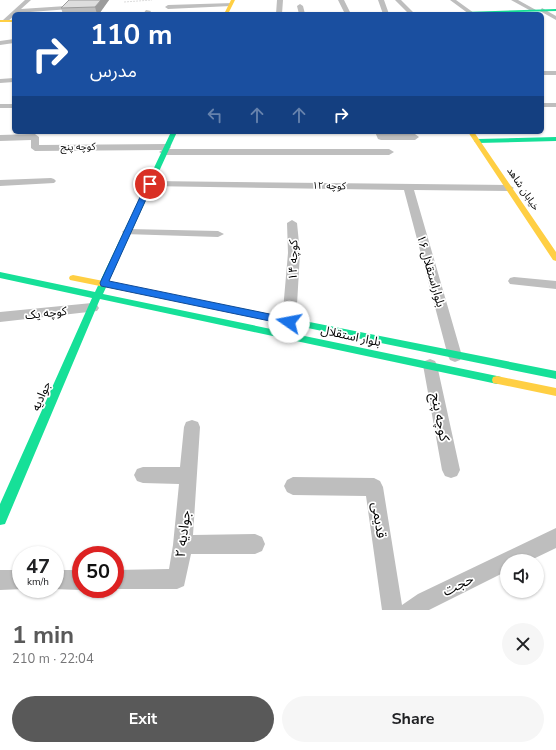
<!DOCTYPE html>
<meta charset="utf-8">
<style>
:root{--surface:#fff;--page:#f6f6f6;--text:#202124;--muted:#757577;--accent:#595959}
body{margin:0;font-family:"Nunito Sans","Noto Sans Arabic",sans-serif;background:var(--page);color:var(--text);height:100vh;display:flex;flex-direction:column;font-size:15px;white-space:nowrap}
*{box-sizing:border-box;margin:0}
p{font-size:13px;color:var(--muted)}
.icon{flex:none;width:22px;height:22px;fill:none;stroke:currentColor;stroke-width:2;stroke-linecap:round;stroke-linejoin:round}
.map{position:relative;height:610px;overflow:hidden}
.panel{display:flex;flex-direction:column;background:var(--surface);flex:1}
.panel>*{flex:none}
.guide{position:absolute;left:12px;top:12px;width:532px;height:122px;border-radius:6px;box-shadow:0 1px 3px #0004;background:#1a4fa0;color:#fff;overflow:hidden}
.fabs{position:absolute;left:500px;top:554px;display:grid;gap:8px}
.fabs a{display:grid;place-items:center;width:44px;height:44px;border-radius:50%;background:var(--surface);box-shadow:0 1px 3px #0004;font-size:20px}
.speed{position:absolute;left:12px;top:546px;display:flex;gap:8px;font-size:20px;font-weight:700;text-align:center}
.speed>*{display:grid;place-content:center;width:52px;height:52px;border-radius:50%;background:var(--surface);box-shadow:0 1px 3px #0004;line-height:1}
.speed small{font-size:10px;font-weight:400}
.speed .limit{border:6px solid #d22;background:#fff;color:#111}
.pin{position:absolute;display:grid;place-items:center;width:34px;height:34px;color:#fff;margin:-17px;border:2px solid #fff;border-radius:50%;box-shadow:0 1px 4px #0007}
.me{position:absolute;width:44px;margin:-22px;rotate:282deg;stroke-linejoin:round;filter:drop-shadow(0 0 3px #0008)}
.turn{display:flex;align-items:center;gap:14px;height:84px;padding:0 12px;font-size:18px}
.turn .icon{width:52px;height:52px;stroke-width:2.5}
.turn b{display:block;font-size:28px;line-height:34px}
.lanes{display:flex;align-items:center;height:38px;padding:0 12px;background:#0003;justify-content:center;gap:20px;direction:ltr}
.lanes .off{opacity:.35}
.round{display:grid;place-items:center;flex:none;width:42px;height:42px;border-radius:21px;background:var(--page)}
.summary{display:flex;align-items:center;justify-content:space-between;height:68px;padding:0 12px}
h1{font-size:24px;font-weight:700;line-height:30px;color:var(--accent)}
.button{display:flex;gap:8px;margin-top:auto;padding:8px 12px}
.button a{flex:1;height:46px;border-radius:24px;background:var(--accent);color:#fff;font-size:16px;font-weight:700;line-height:46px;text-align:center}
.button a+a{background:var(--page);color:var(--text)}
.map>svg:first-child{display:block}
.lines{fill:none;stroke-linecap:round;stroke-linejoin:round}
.path{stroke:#b8b8b8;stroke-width:1;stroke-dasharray:0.5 1;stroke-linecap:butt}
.street{fill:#bebebe;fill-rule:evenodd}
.fast{fill:#16e098;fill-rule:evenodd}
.slow{fill:#ffcf43;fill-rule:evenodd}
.wall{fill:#bebebe}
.shaded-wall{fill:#9b9b9b}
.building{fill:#ddd;stroke:#9b9b9b}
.route{fill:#1a73e8;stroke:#114b97}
.labels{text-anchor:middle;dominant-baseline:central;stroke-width:3.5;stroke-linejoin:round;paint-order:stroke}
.far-street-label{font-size:10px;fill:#000;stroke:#fff}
.street-label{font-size:12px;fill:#000;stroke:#fff}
.near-street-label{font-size:14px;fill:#000;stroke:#fff}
</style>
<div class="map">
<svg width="556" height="610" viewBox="0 0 556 610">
<rect width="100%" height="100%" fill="#fff"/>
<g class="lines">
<!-- path -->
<path class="path" d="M124 2 152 0"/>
<!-- street -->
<path class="street" d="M25 0H31L21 9 66 6 71 0H77L70 9 17 13 7 22H3V20Z
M277 0H283L282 14H276Z
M338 0H344L351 14H345Z
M378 0H384L389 14H383Z
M395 0H401L415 14H409Z
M450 0H456L474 13 469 14Z
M511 0H518L536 10 531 11Z
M233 3 231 6 168 9 165 7 168 5Z
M300 4 303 6 305 14H299L297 6Z
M542 8 556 16V20L540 11Z
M146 10 151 11 149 14H143Z
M14 39V43L0 45V41Z
M542 71H556V75H542Z
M14 78V82L0 83V79Z
M542 103H556V107H542Z
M0 104H14V108H0Z
M375 132H383L384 134H415L419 137 415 140H381L378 139Z
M35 134 39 137V145L167 144 171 147 169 149H389L394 152 389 155H164L159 152 162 150 35 151 31 148V140L0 141V135Z
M51 178 54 179 56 181 54 183 0 186V180Z
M150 181 509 185 514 188 509 191 414 190 462 356 460 360 455 362 450 360 448 356 404 190 147 186 145 184Z
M292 220 297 223 300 253 296 322 294 326 289 327 284 326 282 322 288 253 287 223Z
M128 229 218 231 224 234 218 237 124 234 122 232 124 230Z
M514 277 556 281V289L510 284 508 281 510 278Z
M92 303 97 305 99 308 97 311 0 322V312Z
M430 359 435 361 437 365 460 470 457 476 451 478 445 476 442 470 423 365 425 361Z
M192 420 198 422 200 427 193 535 255 534 262 537 265 544 262 551 255 554H191L184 586 177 589H112H115V570L169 569 173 545 179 484 143 483 137 481 134 475 137 469 143 467H180L184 427 186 422Z
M293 477 374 478 380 481 383 487 402 605 418 594 556 528V548L529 561H507V571L429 610H382L366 496 293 495 287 492 284 486 287 480Z
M0 570H21V589H24L0 590Z
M55 570H81V589H84L81 590 52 589H55Z"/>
<!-- fast -->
<path class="fast" d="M556 9V11L433 14 435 13Z
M171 132H177L103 294 497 376 501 377 502 380 501 383 497 384 100 299 5 524 0 525V504L92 298 0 278V272L95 292Z
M556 137V141L477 143 474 141 477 139Z
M194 299 556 371V379L191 304 190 302 191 300Z"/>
<!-- slow -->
<path class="slow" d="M231 0H235L228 14H224Z
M0 20H14V22H0Z
M468 132H474L556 252V261L553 260Z
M73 275 194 299 198 302 194 305 70 280 69 278 70 276Z
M497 376 556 388V396L493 383 492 380 493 377Z"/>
</g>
<!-- wall -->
<path class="wall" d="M69 0H109L99 14H63L61 8Z"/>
<!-- shaded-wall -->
<path class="shaded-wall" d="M101 0H109L99 14H97L95 7Z"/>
<!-- building -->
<path class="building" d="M69 0H101L95 7 61 8Z"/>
<!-- route -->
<path class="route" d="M147 182 153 184 109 281 289 318 293 319V324L289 325 101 286 100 283Z"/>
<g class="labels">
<!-- far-street labels -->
<g class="far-street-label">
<text transform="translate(78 147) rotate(-1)">کوچه پنج</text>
<text transform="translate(329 186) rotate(1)">کوچه ۱۲</text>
<text transform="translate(523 189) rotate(56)">خیابان شاهد</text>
</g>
<!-- street labels -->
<g class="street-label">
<text transform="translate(293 260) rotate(-89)">کوچه ۱۴</text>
<text transform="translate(431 271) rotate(74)">بلواراستقلال ۱۶</text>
<text transform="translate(46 313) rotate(-6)">کوچه یک</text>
<text transform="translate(351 336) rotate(12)">بلوار استقلال</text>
<text transform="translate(41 396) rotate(-66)">جوادیه</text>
</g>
<!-- near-street labels -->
<g class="near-street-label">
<text transform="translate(440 417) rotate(79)">کوچه پنج</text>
<text transform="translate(379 520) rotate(82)">قدیمی</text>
<text transform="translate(183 534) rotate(-83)">جوادیه ۲</text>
<text transform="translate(458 585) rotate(-26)">حجت</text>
</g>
</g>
</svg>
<div class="fabs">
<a><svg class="icon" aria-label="sound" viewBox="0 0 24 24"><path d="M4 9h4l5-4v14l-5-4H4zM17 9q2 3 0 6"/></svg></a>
</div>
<div class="speed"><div>47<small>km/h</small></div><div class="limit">50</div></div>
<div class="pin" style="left:150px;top:184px;background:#d93025"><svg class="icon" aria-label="arrive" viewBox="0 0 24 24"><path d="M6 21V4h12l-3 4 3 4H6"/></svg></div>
<svg class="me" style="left:289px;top:322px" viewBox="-20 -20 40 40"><circle r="19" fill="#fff"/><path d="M0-13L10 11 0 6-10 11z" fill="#1a73e8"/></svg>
<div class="guide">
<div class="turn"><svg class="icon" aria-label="right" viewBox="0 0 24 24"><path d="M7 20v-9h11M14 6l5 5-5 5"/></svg><div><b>110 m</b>مدرس</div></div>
<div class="lanes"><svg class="icon off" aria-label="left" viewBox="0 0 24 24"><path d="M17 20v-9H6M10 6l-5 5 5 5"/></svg><svg class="icon off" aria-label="ahead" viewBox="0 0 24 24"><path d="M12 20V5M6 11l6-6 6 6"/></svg><svg class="icon off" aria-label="ahead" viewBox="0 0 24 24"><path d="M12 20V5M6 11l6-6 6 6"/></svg><svg class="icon" aria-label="right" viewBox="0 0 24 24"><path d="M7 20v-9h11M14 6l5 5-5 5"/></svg></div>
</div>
</div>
<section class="panel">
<div class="summary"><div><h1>1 min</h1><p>210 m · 22:04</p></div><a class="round"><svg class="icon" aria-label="close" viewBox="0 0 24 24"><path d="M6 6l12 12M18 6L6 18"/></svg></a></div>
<div class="button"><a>Exit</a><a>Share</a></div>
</section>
